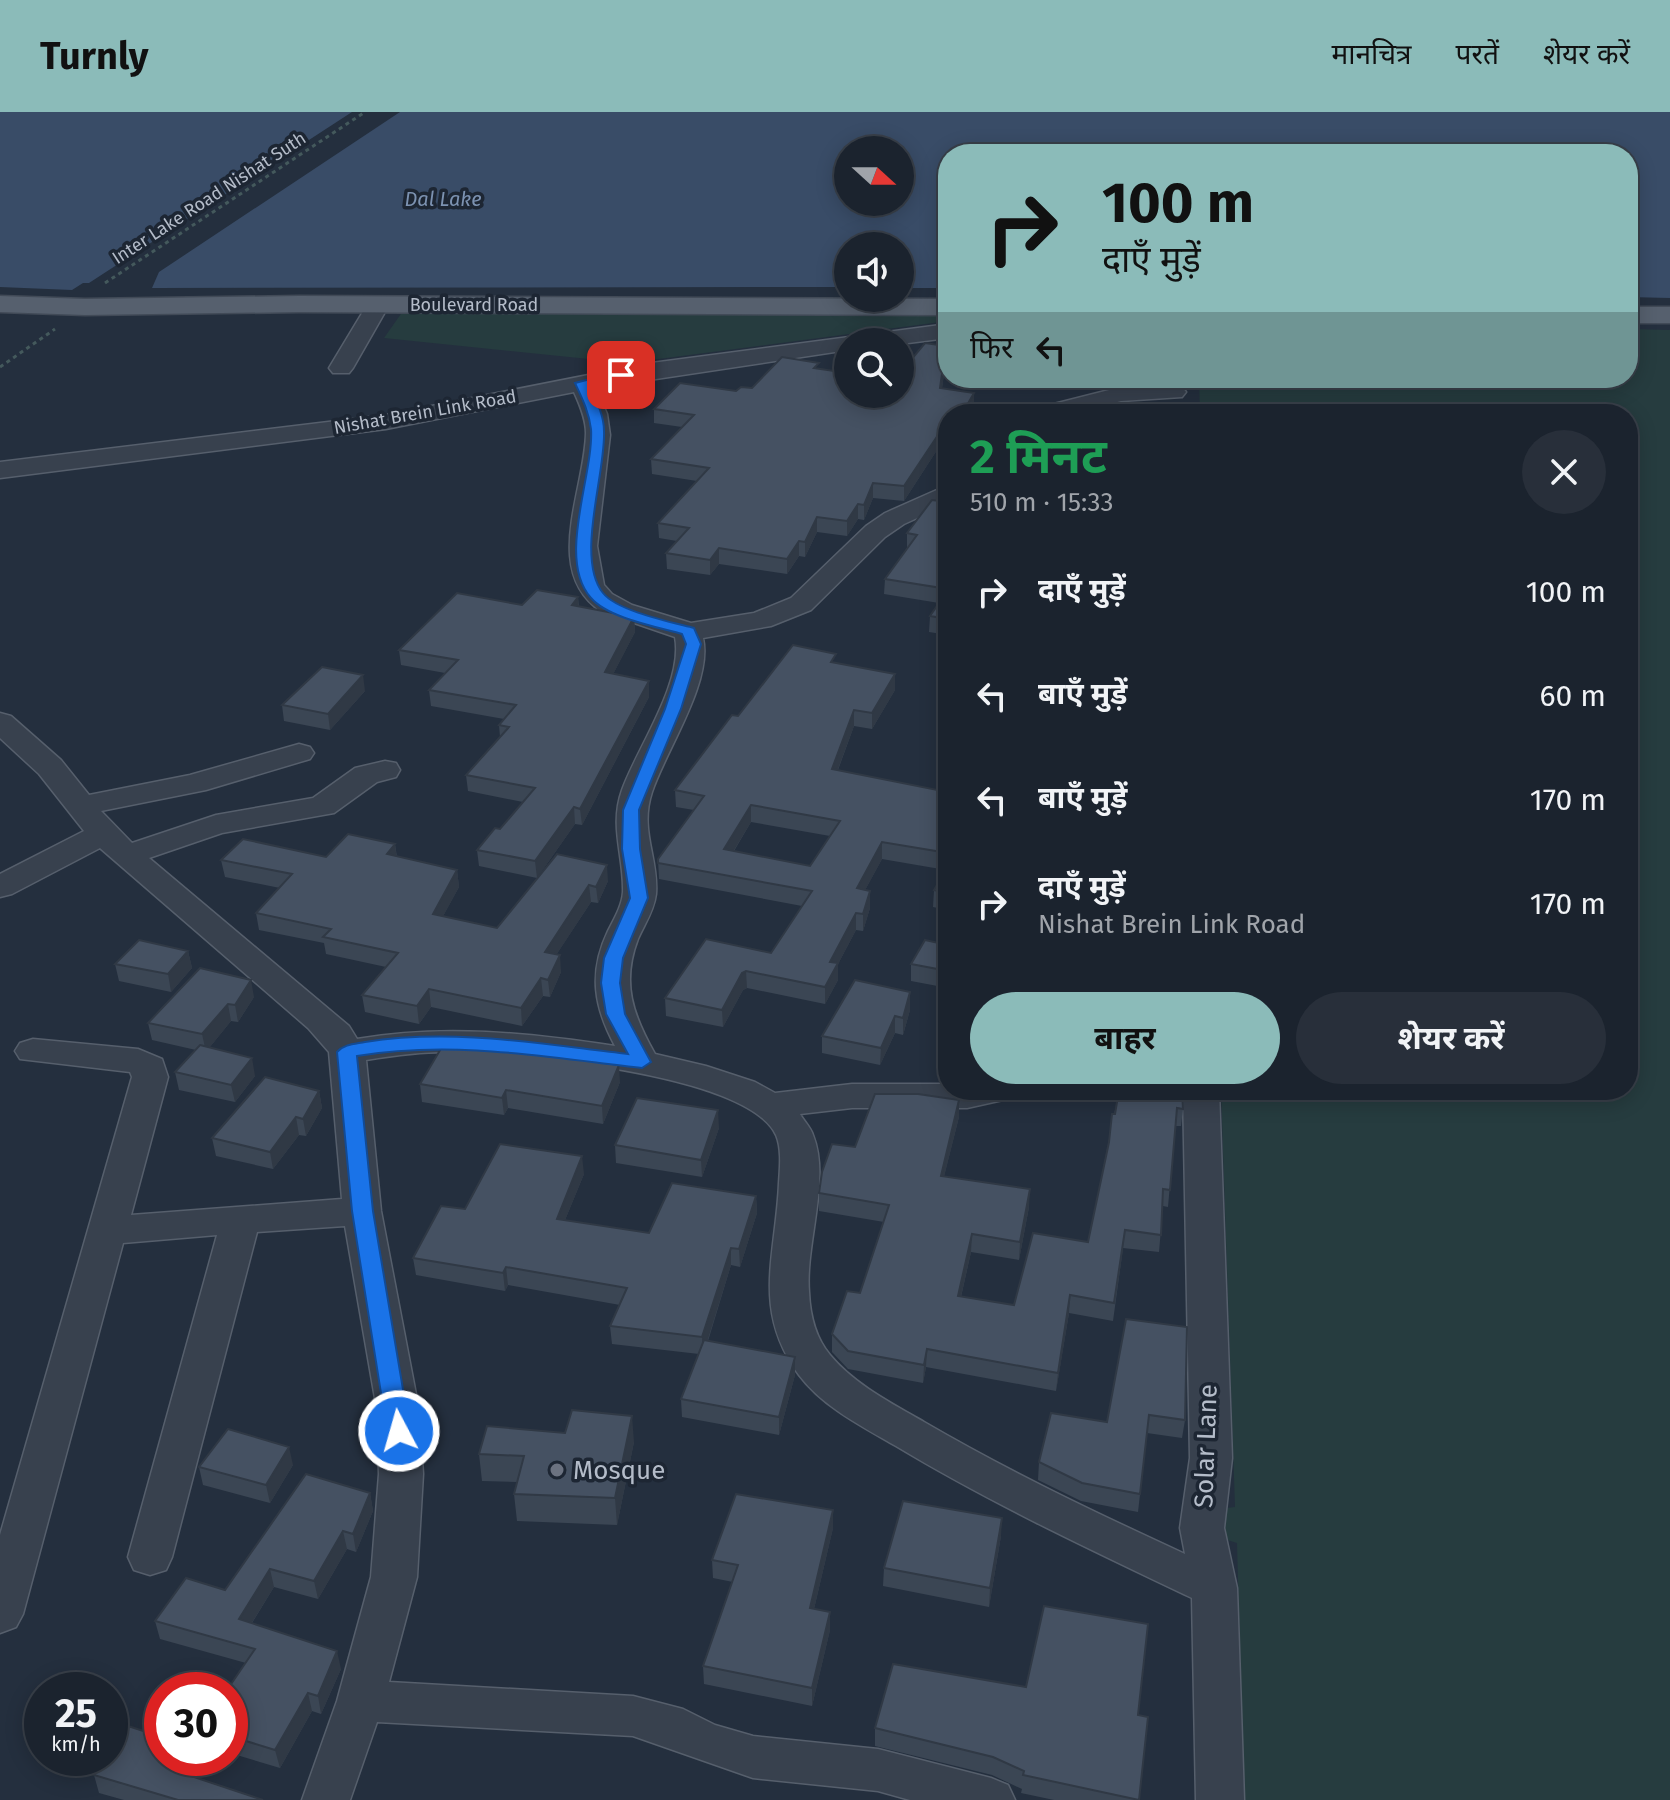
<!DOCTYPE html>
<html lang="hi">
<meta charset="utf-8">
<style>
:root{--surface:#1b232e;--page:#282f3a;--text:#f1f3f6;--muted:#a0a4aa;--line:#39404a;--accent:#8bbbb9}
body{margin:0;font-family:"Fira Sans","Noto Sans Devanagari",sans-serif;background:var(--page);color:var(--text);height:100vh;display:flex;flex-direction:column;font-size:30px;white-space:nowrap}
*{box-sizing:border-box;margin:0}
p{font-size:26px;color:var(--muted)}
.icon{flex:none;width:44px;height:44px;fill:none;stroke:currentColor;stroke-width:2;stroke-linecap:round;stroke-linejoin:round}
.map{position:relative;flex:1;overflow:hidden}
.sheet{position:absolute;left:938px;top:292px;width:700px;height:696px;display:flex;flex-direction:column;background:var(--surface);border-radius:32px;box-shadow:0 4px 20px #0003,0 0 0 2px var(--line)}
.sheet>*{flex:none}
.top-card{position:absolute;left:938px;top:32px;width:700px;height:244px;border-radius:32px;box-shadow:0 4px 20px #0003,0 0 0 2px var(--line);background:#8bbbb9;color:#111;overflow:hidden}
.needle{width:52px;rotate:111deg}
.controls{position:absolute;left:834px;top:24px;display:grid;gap:16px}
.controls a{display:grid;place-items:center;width:80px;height:80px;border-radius:50%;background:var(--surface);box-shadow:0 4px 20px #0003,0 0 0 2px var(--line);font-size:40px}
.speed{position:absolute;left:24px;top:1560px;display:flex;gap:16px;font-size:40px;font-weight:700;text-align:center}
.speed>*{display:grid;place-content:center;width:104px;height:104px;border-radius:50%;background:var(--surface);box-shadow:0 4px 20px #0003,0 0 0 2px var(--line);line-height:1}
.speed small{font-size:20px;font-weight:400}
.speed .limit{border:12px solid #d22;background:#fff;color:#111}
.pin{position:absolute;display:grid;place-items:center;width:68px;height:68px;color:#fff;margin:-34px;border-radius:16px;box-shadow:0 4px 12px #0006}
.me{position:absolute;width:88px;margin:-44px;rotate:354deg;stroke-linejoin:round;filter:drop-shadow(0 0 6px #0008)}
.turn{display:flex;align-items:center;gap:28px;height:168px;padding:0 32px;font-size:36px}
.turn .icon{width:104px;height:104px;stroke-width:2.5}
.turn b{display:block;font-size:56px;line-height:68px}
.then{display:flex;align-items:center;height:76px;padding:0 32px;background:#0003;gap:16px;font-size:30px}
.round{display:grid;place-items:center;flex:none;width:84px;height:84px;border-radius:42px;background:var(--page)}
.summary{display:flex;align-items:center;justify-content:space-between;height:136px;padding:0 32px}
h1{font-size:48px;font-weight:700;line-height:60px;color:#1e9e55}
.primary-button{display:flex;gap:16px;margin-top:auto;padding:16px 32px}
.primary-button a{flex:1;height:92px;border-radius:48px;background:var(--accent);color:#111;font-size:32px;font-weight:700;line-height:92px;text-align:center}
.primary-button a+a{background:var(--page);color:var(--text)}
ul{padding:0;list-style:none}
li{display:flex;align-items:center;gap:24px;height:104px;padding:0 32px}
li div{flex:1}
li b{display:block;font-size:30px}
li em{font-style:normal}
header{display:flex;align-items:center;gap:48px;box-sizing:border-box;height:112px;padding:0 40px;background:var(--accent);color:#111}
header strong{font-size:38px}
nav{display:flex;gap:44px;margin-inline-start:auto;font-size:28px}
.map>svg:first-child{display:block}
.green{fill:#263c3f}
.water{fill:#394c67;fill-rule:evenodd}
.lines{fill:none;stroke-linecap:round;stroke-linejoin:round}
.minor-casing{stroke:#565f6c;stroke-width:3}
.major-casing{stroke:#414a57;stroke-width:3}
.path{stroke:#44595c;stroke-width:3;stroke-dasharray:4 4;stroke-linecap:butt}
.minor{fill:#38414e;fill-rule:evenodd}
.major{fill:#56606e;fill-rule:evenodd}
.wall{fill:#3b4654;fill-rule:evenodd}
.shaded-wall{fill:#303945}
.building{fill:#455162;stroke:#303945;stroke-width:2;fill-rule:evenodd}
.route{fill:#1a73e8;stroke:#114b97;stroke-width:2}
.worship-dot{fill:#6b7280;stroke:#1d2633;stroke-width:3}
.labels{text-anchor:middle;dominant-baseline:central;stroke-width:7;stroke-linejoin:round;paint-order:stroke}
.far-street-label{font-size:18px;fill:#b4bcc9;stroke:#1d2633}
.far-water-label{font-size:20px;font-style:italic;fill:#7c92b1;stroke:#1d2633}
.near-street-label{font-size:26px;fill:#b4bcc9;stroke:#1d2633}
.near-poi-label{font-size:26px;fill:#b4bcc9;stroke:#1d2633;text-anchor:start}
</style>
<header>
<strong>Turnly</strong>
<nav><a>मानचित्र</a><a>परतें</a><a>शेयर करें</a></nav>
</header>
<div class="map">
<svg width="1670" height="1688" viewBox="0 0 1670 1688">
<rect width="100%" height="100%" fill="#242f3e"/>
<!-- green -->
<path class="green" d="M403 199 948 201V209L628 251 384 226Z
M1628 217 1670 218V1688H1244L1237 1431 1221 1426 1218 1397 1235 1395 1221 978H1628V302H1200L1199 266H1628Z"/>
<!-- water -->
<path class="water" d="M0 0H352L89 171H83L72 178 0 175Z
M400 0H1670V186L1628 185V42H948V176H900V134H848V175L152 176 159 160ZM848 38H900V90H848Z"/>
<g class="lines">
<!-- minor casing -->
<g class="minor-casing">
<path id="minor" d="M378 186 389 193 353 256 349 261H333L329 256 370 188Z
M948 212V226L900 232 848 230V238L596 276 607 302 610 323 597 434 604 473 612 482 632 493 691 511 754 501 791 486 866 414 885 401 948 373V392L904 412 885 425 811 498 771 514 703 526C713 570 666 638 652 680 639 719 659 746 656 782 654 799 644 813 638 827 621 871 633 903 655 942L706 954 755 970 775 981 852 972H948V978H1017L1012 986 967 996H852L800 1002C804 1009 811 1016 813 1023 831 1068 805 1132 809 1180 810 1203 815 1225 830 1243 854 1272 891 1291 924 1310 1008 1359 1096 1401 1185 1442L1180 1416 1190 1346 1183 978H1219L1232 1346 1224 1416 1237 1476 1244 1688H1196L1192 1486C1091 1438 991 1391 896 1334 863 1315 823 1295 799 1263 751 1197 776 1144 779 1071 780 1056 782 1037 776 1023 747 960 509 941 444 940 418 940 391 944 366 948L381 1099 419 1298 423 1362 417 1465 389 1570 633 1584 683 1597 715 1613 753 1624 878 1637 991 1666 1008 1673 1015 1688H910L878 1679 753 1666 633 1624 377 1610 350 1688H302L337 1589 371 1465 379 1362 377 1298 345 1114 257 1120 172 1445 166 1458 150 1463 134 1458 128 1445 217 1123 123 1131 23 1502 16 1515 0 1521V1423L132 965 130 960 20 947 15 939 20 931 33 927 138 937 162 947 168 965 131 1103 342 1087 329 940 308 916 100 736 12 782 0 785V762L84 719 39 662 0 626V601L11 604 61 648 89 683 190 663 299 632 310 635 314 641 310 647 206 678 101 699 132 731 216 703 313 686 355 656 385 649 396 651 400 658 396 665 377 670 334 701 222 721 149 746 349 914 357 927C443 912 529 921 615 934 594 895 588 861 608 819 614 807 622 794 623 780 624 744 609 714 622 678 637 636 684 570 675 525L602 500C541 460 585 378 586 321 586 307 580 293 574 280L386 317 0 366V350L386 303 644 252Z
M1174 273 1182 275 1186 280 1182 285 1121 289 1072 302H1031L1034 297 1121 275Z"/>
</g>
<!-- major casing -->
<g class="major-casing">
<path id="major" d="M0 184 85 187 299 184 948 187V203L299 200 85 203 0 200Z
M1628 195H1670V211H1628Z"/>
</g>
<!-- path -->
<path class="path" d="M105 171 365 0
M0 255 55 217"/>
<!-- minor -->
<use href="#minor" class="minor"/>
<!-- major -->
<use href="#major" class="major"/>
</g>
<!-- wall -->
<path class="wall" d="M946 234V248L942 276 974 281V295L970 302H948V325L943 339 937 338 904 389 873 386 864 408 858 407 847 424 817 420 805 445 799 444 787 462 719 452 710 463 667 457 666 441 677 429 659 426 658 411 697 369 652 362 651 347 682 315 654 311V297L752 276 819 257 900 282Z
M1091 266H1141L1138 271Z
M948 390V523L929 520 930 504 939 491 884 482 885 467 907 436V421Z
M578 485 579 495 634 505 635 520 613 562 649 585 582 713 575 712 537 766 479 754 477 738 500 717 523 690 468 679 466 663 500 625 499 613 504 607 431 594 429 578 445 561 401 553 399 538 522 493Z
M836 551 895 578 872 617 854 614 838 658 937 678 948 660V798L933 795 934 778 946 758 882 747 865 778 870 779V796L863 819 856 818 838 852V868L825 892 747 876 743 878 723 915 666 904 665 886 771 841 802 794 659 767 658 747 694 698 676 695 675 678 738 604ZM751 710 830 724 810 754 734 739Z
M365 579 330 618 284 609 282 593Z
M395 732 397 745 457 758 459 775 443 804 497 816 557 742 608 769 598 791 591 790 556 843 561 860 550 885 543 884 522 914 431 895 419 912 365 900 362 883 386 855 326 842 324 831 259 818 256 801 280 776 225 765 221 748 326 745Z
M948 833V876L911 869V852Z
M188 839 192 856 171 880 119 869 115 852Z
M254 885 238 910 231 909 209 936 255 964 235 990 179 978 175 960 196 938 152 928 148 911Z
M910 898 903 923 895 921 880 953 822 941V924Z
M620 970 603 1012 508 996 504 1003 422 990 420 972Z
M1119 978 1183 997 1181 1014H1175L1168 1095 1163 1094 1159 1140 1123 1136 1113 1209 1069 1201 1056 1279 926 1255 923 1271 848 1257 832 1240V1222L860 1181 884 1110 819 1099V1081L855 1035 959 988V1005L944 1064 1029 1095 1019 1148 971 1140 961 1185 1014 1193 1088 1130Z
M319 979 322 996 306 1024 299 1023 273 1057 216 1044 212 1026Z
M719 1016 702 1065 616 1051 615 1033Z
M584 1062 565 1108 649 1121 756 1084 757 1101 740 1155 731 1153 708 1229 795 1263 779 1323 682 1305 681 1287 699 1242 612 1232 610 1214 620 1193 508 1173 505 1179 416 1163 413 1146 465 1097Z
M1126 1207 1185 1308 1182 1326 1147 1321 1138 1400 1081 1389 1038 1368 1039 1350 1107 1310Z
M634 1330 617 1413 517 1409 514 1382 517 1370 482 1369 479 1342Z
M293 1353 270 1391 203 1373 199 1355Z
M370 1381 373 1399 356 1440 347 1437 318 1487 274 1475 252 1511 341 1557 321 1602 312 1599 280 1656 230 1641V1578L246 1551 160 1527 155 1509 225 1478Z
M833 1416 814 1497 830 1500V1518L812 1594 704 1572 703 1554 733 1470 713 1466 712 1448Z
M1001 1424 989 1495 883 1474 884 1456Z
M1138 1603 1139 1688H1054L1021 1681 1022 1677 992 1663 875 1634V1616Z
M162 1646H199L202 1655 196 1665 263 1688H124L99 1681 94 1663Z"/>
<!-- shaded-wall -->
<path class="shaded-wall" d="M946 234V248L940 290V276Z
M974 281V295L970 302H962Z
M948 312V325L943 339V324Z
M938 323 937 338 904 389V374Z
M873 371V386L864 408V393Z
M858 392V407L847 424V409Z
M817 405V420L805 445V430Z
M799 429V444L787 462V447Z
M719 436V452L710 463V448Z
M578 485 579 501 572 493Z
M634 505 635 520 606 576 605 560Z
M895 562V578L872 617V601Z
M363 563 365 579 330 618 328 602Z
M649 569V585L582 713 580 697Z
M854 598V614L832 673V657Z
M751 693V710L725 753 724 737Z
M574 695 575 712 537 766 535 749Z
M882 730V747L857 793V776Z
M395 732 397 749 387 742Z
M607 753 608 769 598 791 596 775Z
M457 758 459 775 435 819 433 802Z
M589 773 591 790 547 857 545 840Z
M870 779V796L863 819V802Z
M856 801V818L838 852V868L825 892V875L830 850Z
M188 839 192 856 171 880 168 862Z
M560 843 561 860 550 885 548 868Z
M746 859 747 876 743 878 723 915 722 898 742 861Z
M541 866 543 884 522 914 521 896Z
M251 868 254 885 238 910 235 893Z
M429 877 431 895 419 912 417 894Z
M910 880V898L903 923V906Z
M228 892 231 909 206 940 202 922Z
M895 904V921L880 953 881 936Z
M252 946 255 964 235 990 231 973Z
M619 953 620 970 603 1012 602 994Z
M506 978 508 996 504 1003 502 986Z
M319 979 322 996 306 1024 303 1007Z
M959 988V1005L940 1081 941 1064Z
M718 998 719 1016 702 1065 701 1048Z
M296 1005 299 1023 273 1057 270 1040Z
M582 1044 584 1062 558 1125 557 1107Z
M1030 1077 1029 1095 1019 1148 1020 1130Z
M756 1084 757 1101 740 1155 739 1137Z
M972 1122 971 1140 957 1202 958 1184Z
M731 1136V1153L703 1243 702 1225Z
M506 1155 508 1173 505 1179 503 1161Z
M1070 1183 1069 1201 1056 1279 1058 1261Z
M927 1237 926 1255 923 1271 924 1253Z
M795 1245V1263L779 1323V1305Z
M632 1304 634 1330 617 1413 615 1386Z
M289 1335 293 1353 270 1391 266 1373Z
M370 1381 373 1399 356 1440 353 1422Z
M833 1398V1416L810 1514V1496Z
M1002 1406 1001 1424 989 1495 990 1476Z
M343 1419 347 1437 318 1487 314 1469Z
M270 1457 274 1475 243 1525 239 1507Z
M830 1500V1518L812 1594V1576Z
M337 1539 341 1557 321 1602 318 1584Z
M308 1581 312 1599 280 1656 275 1638Z
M191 1646H199L202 1655 187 1679 182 1661Z"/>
<!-- building -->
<path class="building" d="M925 231 946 234 940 276 974 281 962 302H948V312L943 324 938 323 904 374 873 371 864 393 858 392 847 409 817 405 805 430 799 429 787 447 719 436 710 448 666 441 689 416 658 411 709 356 651 347 694 303 654 297 680 271 736 279 741 275 752 276 782 245 819 251 814 256 848 261V282H900V261Z
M1057 294 1096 300 1095 302H1051Z
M932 388 948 390V477L885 467 917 423 907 421Z
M537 478 578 485 572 493 634 505 605 560 649 569 580 697 574 695 535 749 477 738 495 716 500 717 535 676 466 663 509 615 499 613 516 593 429 578 458 548 399 538 457 481 522 493Z
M948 478V507L930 504Z
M793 533 836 542 831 550 895 562 872 601 854 598 832 657 937 678 948 660V741L882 730 857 776 870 779 863 802 856 801 830 850 838 851 825 875 746 859 742 861 722 898 665 886 706 827 771 841 812 779 658 751V747L704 684 675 678 732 603 738 604ZM751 693 840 709 810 754 724 737Z
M322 555 363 563 328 602 282 593Z
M348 722 395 732 387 742 457 758 433 802 497 816 557 742 607 753 596 775 589 773 545 840 560 843 548 868 541 866 521 896 429 877 417 894 362 883 398 841 323 825 331 817 256 801 292 762 221 748 243 727 326 745Z
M947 756H948V781L934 778Z
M139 828 188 839 168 862 115 852Z
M925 828 948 833V859L911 852Z
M200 856 251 868 235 893 228 892 202 922 148 911Z
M855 868 910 880 903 906 895 904 881 936 822 924Z
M446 928 619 953 602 994 506 978 502 986 420 972Z
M200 933 252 946 231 973 175 960Z
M265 965 319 979 303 1007 296 1005 270 1040 212 1026Z
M1119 978H1182L1183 997 1177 996 1170 1078 1163 1077 1161 1123 1125 1118 1114 1191 1070 1183 1058 1261 927 1237 924 1253 848 1239 832 1222 847 1179 860 1181 889 1093 819 1081 822 1060 832 1032 855 1035 875 982H918L959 988 941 1064 1030 1077 1020 1130 972 1122 958 1184 1014 1193 1033 1121 1088 1130 1109 1030 1112 1002H1115Z
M637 986 718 998 701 1048 615 1033Z
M500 1032 582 1044 557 1107 649 1121 672 1071 756 1084 739 1137 731 1136 702 1225 610 1214 627 1176 506 1155 503 1161 413 1146 441 1094 465 1097Z
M1126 1207 1187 1215 1185 1308 1149 1303 1140 1382 1082 1371 1039 1350 1051 1301 1107 1310Z
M704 1228 795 1245 779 1305 681 1287Z
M572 1298 632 1304 615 1386 514 1382 524 1344 479 1342 487 1314 565 1321Z
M228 1317 289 1335 266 1373 199 1355Z
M306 1362 370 1381 353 1422 343 1419 314 1469 270 1457 239 1507 337 1539 318 1584 308 1581 275 1638 230 1624V1578H227L255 1537 155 1509 186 1466 225 1478Z
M736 1382 833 1398 810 1496 830 1500 812 1576 703 1554 738 1453 712 1448Z
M903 1389 1002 1406 990 1476 884 1456Z
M1044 1494 1148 1512 1138 1603 1148 1605 1139 1688 1023 1663 1024 1659 993 1645 875 1616 893 1552 1026 1575Z
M128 1614 162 1625V1646H191L182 1661 263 1688H178L94 1663 105 1646H110V1639Z"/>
<!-- route -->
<path class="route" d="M621 259 627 263 625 266 589 273C596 288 604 303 604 319 606 361 575 446 603 481 617 499 671 510 694 516L701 532 681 597 639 698 640 737 648 786 623 846 620 871 625 902 651 950 642 956C546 945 453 928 357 944L373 1099 410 1319 407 1325 399 1328 391 1325 387 1319 352 1099 337 940C344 932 355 932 365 930 453 916 540 932 628 942L606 902 601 871 604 846 630 786 622 737 623 698 665 597 686 532 682 522C657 515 608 506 591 486 556 447 594 363 591 317 589 300 582 286 575 271Z"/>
<!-- markers -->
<circle class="worship-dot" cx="557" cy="1358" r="8"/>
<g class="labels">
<!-- far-street labels -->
<g class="far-street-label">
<text transform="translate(209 86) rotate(-33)">Inter Lake Road Nishat Suth</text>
<text x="474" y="193">Boulevard Road</text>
<text transform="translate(425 300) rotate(-10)">Nishat Brein Link Road</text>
</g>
<!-- far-water labels -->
<g class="far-water-label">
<text x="443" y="87">Dal Lake</text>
</g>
<!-- near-street labels -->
<g class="near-street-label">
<text transform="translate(1206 1334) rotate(-88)">Solar Lane</text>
</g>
<!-- near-poi labels -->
<g class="near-poi-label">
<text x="573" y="1358">Mosque</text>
</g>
</g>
</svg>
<div class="controls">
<a><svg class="needle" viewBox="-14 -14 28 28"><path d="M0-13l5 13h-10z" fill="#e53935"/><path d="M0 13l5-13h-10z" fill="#a0a4aa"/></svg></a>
<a><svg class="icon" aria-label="sound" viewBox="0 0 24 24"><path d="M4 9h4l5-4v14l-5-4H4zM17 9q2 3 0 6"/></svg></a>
<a><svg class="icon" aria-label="search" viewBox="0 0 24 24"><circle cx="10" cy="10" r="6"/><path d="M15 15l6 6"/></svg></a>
</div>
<div class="speed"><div>25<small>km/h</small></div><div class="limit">30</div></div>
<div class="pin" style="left:621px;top:263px;background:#d93025"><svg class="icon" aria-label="arrive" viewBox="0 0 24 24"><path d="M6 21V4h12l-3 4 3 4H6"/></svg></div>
<svg class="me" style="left:399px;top:1319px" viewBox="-20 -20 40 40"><circle r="17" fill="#1a73e8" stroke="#fff" stroke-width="3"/><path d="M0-11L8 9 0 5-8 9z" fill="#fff"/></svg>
<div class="top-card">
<div class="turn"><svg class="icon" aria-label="right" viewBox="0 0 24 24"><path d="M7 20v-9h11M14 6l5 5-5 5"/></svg><div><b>100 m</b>दाएँ मुड़ें</div></div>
<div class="then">फिर<svg class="icon" aria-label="left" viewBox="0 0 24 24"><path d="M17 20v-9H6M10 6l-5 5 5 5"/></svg></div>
</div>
<section class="sheet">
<div class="summary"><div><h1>2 मिनट</h1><p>510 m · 15:33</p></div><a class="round"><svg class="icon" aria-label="close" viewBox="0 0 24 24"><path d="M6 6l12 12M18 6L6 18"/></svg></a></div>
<ul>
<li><svg class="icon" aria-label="right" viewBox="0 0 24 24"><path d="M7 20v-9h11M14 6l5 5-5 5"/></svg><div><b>दाएँ मुड़ें</b></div><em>100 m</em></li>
<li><svg class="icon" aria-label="left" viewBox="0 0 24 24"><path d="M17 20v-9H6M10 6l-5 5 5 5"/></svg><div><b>बाएँ मुड़ें</b></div><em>60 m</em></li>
<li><svg class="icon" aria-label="left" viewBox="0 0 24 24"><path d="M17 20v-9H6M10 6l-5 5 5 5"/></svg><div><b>बाएँ मुड़ें</b></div><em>170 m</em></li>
<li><svg class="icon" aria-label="right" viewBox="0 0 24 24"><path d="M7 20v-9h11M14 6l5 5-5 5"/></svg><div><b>दाएँ मुड़ें</b><p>Nishat Brein Link Road</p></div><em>170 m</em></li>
</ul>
<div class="primary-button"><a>बाहर</a><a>शेयर करें</a></div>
</section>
</div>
